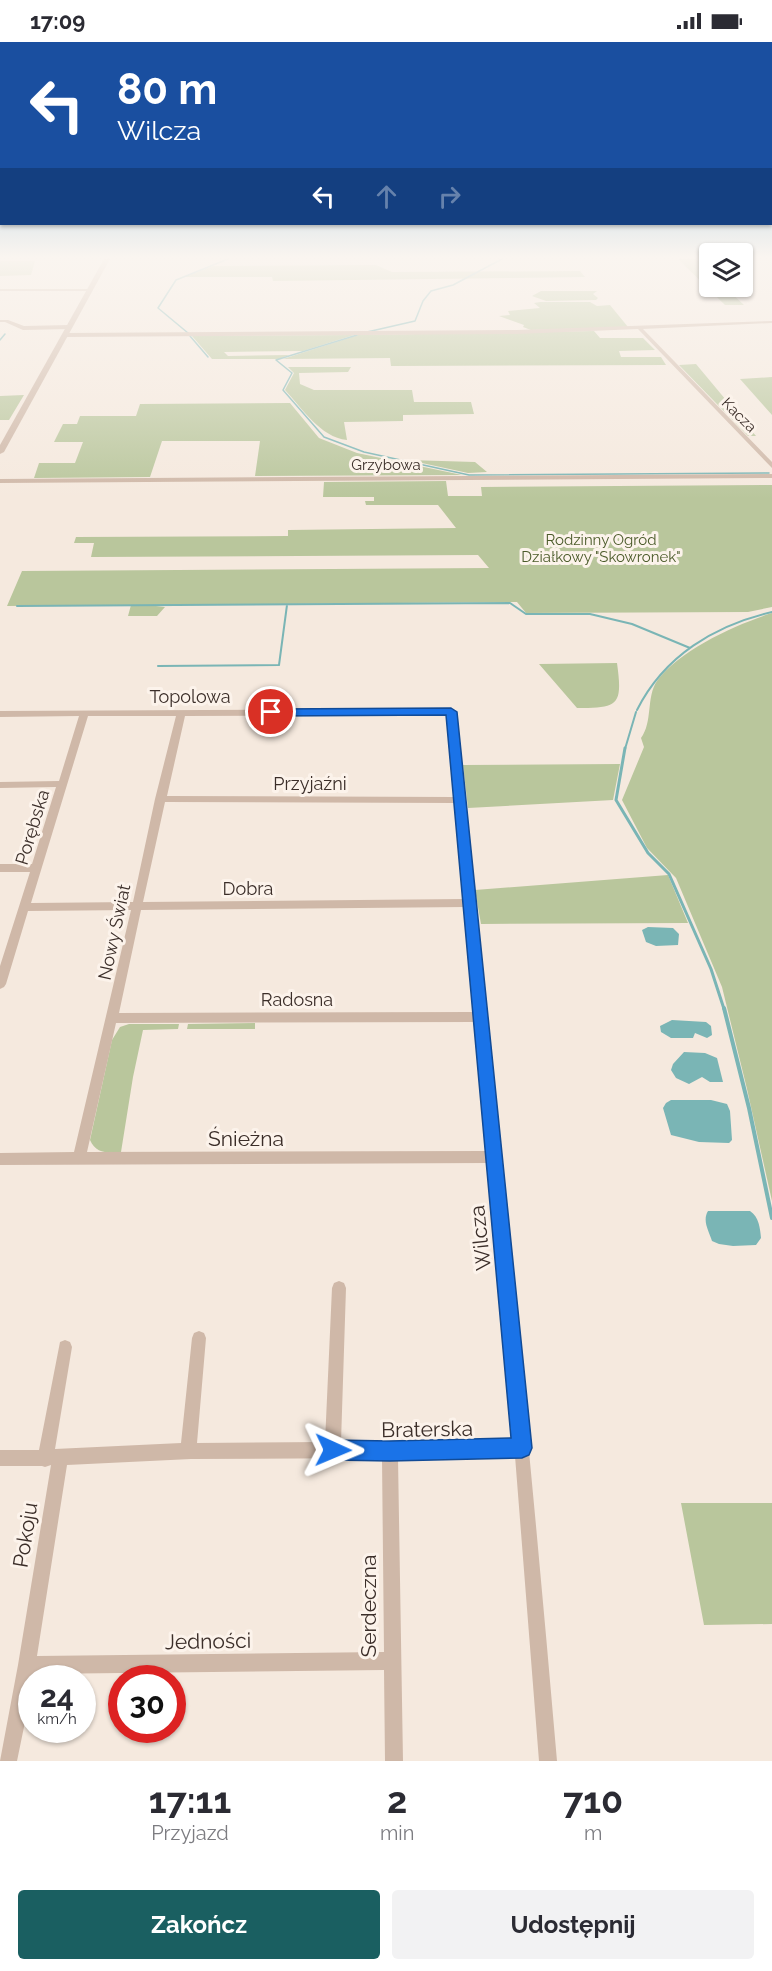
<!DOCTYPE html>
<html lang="pl">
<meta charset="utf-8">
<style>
:root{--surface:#fff;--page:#f2f2f3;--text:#2b2b33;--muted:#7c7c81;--accent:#1a5f61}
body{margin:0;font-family:Raleway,sans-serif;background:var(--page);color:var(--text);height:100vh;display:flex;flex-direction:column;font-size:22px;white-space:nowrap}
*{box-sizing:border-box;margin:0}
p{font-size:20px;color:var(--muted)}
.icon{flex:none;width:33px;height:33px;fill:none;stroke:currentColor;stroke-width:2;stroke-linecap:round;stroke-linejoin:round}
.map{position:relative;height:1719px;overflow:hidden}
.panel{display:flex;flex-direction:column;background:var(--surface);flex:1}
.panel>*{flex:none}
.banner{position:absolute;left:0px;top:0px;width:772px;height:183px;box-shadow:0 2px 4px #0004;background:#1a4fa0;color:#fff;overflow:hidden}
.buttons{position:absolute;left:699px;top:201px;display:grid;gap:12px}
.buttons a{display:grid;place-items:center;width:54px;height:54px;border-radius:6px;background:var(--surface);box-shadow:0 2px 4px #0004;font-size:30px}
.speed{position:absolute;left:18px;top:1623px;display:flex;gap:12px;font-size:30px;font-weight:700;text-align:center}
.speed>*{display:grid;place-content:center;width:78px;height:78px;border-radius:50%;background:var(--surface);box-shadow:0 2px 4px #0004;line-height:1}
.speed small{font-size:15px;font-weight:400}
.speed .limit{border:9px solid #d22;background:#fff;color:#111}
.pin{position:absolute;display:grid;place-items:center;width:51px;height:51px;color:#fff;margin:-26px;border:3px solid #fff;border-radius:50%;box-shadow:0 2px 6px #0007}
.me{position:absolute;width:66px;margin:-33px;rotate:91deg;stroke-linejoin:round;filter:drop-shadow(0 0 4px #0008)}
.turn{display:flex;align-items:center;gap:21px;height:126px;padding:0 18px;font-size:27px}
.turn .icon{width:78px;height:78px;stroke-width:2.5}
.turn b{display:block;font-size:42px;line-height:51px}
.lanes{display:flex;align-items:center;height:57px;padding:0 18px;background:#0003;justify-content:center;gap:30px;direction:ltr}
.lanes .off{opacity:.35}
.eta{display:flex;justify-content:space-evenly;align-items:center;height:102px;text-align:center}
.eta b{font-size:36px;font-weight:700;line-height:42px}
.primary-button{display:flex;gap:12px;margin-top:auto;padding:12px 18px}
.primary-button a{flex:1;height:69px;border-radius:6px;background:var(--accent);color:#fff;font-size:24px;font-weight:700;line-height:69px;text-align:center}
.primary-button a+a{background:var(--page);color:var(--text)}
.status{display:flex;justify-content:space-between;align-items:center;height:42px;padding:0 30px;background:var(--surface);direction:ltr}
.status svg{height:16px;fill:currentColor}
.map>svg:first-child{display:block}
.green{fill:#b9c69c}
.water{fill:#7ab5b5}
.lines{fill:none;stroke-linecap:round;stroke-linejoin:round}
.stream-far3{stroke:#7ab5b5;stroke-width:1.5}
.stream-far2{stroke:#7ab5b5;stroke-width:2}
.stream-far1{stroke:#7ab5b5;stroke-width:3}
.stream{stroke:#7ab5b5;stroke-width:4}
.minor{fill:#cfb8a8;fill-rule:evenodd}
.tertiary{fill:#cfb8a8;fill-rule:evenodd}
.route{fill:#1a73e8;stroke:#114b97;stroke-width:1.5}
.labels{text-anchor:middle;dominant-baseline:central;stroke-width:6;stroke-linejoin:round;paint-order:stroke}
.far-street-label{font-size:15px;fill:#3b2e29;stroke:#fcf3eb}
.far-park-label{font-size:15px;fill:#4b5b2a;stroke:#fcf3eb}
.street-label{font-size:18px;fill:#3b2e29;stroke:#fcf3eb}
.near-street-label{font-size:21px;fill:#3b2e29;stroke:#fcf3eb}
</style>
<div class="status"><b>17:09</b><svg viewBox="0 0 49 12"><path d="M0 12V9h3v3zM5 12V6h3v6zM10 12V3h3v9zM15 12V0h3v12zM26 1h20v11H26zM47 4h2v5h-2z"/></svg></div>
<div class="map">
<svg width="772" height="1719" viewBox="0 0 772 1719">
<rect width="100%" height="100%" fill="#f5e9de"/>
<!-- green -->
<path class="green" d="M678 217H696L709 230 710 244 725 245 744 263H725Z
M0 219H35L31 233 0 234Z
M376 223 392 230 580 229 585 235 273 239 272 235H184L213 224Z
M541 249H597L593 252 598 256 596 258 546 259 532 254Z
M540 260H590L597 264 610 263 628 285 531 288 523 285 524 283 499 274 510 273 508 269 540 266 534 261Z
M594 289 600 296H643L655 308 619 309 621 315H661L666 323 391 324 390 316 283 317 358 293Z
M354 293 303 309 224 310 228 314 289 313 279 317H212L192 294Z
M696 322 756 394H748L679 323Z
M288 325H351L348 330 299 331 300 342 314 348H412L414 360H471L474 372 403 373V379L344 380 347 398C320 395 303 367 285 348L294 331Z
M772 335V373L740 337Z
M24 353 9 378H0V354Z
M290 361 319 396 324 398 357 411 462 433 255 434 260 399H162L150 435 34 436 39 421H75L83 400H54L63 382H77L80 374H136L140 362Z
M408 418 475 420 487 430 468 431Z
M446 439 448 454H482L481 445 772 443V565L748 570 526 571 517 560 147 563 165 565 157 574H128L131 563 7 564 22 529 489 526 478 513 91 515 94 501H74L76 495 288 494V488L456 486 438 463H366L365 459H374V455H323L324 440Z
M772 571V1159L747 1047 722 945 676 836 647 806 622 758 644 705 641 696C653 680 646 655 657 639 679 608 737 582 772 571Z
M617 621C623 664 618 666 577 666L539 622Z
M620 722 613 758 468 766 463 723Z
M668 833 688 881 481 882 475 848Z
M255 981V987H187L188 982Z
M129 982H179L178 987 143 988 133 1035 121 1110C108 1111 96 1112 90 1098L112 998 120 985Z
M681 1461H772V1582L704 1583Z"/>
<!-- water -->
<path class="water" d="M648 885 673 886 679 892 678 903 656 904 646 900 642 888Z
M672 978 706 980 711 984 712 993 707 996 695 991 693 996H671L661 990 660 984Z
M684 1010 705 1011 717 1016 723 1040H710L702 1035 689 1042 676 1036 671 1028 673 1022Z
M671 1058H711L727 1062 730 1069 732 1098 729 1101 699 1100 671 1093 663 1066 666 1061Z
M708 1169H750C759 1175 760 1186 761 1196L756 1203 733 1204 719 1202 712 1199C709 1189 702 1179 708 1169Z"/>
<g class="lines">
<!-- stream-far3 -->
<path class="stream-far3" d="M367 290 415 279 423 259 431 249 453 243 502 217
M188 291 158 266 176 238 228 217
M357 293 276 318 292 331 283 348 324 395 364 410 469 433 769 431
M190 294 208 315
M0 298 5 292"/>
<!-- stream-far2 -->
<path class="stream-far2" d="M17 564 510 561 526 572H590L632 582 690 606
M158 624 279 623 287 563
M637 668C664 614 715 583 772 570
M625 707 636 670"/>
<!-- stream-far1 -->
<path class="stream-far1" d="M625 706 616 758 648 811 669 832 711 927 724 967"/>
<!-- stream -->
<path class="stream" d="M724 966 749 1066 772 1176"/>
<!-- minor -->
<path class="minor" d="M0 247H90L92 248 90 249H0Z
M0 278H8L24 284 69 283 72 285 69 287 23 288 5 280H0Z
M772 279V281L643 287 772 420V426L638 287 517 292 65 295 62 293 65 291 517 288Z
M772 432V436L0 441V437Z
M451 667 455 670C491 1019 527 1369 557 1719H539L515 1414 398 1416 403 1719H385L384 1628 34 1632 33 1636H32V1646L17 1719H0L18 1623 51 1423 45 1425 42 1424H0V1408H39L60 1300 65 1298 70 1300 72 1305 55 1407 181 1401 192 1296 194 1291 199 1289 204 1291 206 1296 197 1401 325 1400 332 1246 334 1241 339 1239 344 1241 346 1246 341 1400 513 1398 488 1121 0 1123V1111L74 1110 131 868 28 869 6 942 4 945 0 947V924L30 830H0V822H32L56 745 0 746V740L59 739 79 674 0 675V669ZM447 673 454 755 167 754 185 674ZM88 674H176L155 757 133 860 31 861ZM165 760 455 761 464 857 143 860ZM465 865 474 970 119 971 141 868ZM475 980 487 1109 87 1110 116 981ZM382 1416 384 1610 37 1614 67 1423 191 1417Z"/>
<!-- tertiary -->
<path class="tertiary" d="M104 217H110L4 410 0 412V403Z"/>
</g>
<!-- sky -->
<linearGradient id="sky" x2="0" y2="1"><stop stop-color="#7cb4d4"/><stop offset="0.47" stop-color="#faf5f0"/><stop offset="1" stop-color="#faf5f0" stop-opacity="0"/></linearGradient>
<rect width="772" height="457" fill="url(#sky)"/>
<!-- route -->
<path class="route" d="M451 666 457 670 532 1406 529 1413 522 1416 390 1419 333 1418 325 1415 322 1408 325 1401 333 1398 390 1399 511 1396 446 673 271 674 266 670 271 667Z"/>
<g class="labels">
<!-- far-street labels -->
<g class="far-street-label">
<text transform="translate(739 373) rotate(45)">Kacza</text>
<text x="386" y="423">Grzybowa</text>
</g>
<!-- far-park labels -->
<g class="far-park-label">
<text x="601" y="498">Rodzinny Ogród<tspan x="601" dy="17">Działkowy "Skowronek"</tspan></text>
</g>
<!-- street labels -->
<g class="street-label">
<text x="190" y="654">Topolowa</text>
<text x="310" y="741">Przyjaźni</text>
<text transform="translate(32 785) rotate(-73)">Porębska</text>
<text x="248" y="846">Dobra</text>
<text transform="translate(114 890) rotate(-78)">Nowy Świat</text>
<text x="297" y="957">Radosna</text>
</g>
<!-- near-street labels -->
<g class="near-street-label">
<text x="246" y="1096">Śnieżna</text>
<text transform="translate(480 1196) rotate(-96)">Wilcza</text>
<text transform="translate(427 1387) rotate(-1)">Braterska</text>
<text transform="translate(25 1493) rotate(-81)">Pokoju</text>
<text transform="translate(368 1564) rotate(-90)">Serdeczna</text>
<text transform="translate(208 1599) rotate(-1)">Jedności</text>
</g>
</g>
</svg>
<div class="buttons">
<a><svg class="icon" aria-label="layers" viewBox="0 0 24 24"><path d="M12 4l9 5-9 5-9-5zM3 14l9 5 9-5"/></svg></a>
</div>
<div class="speed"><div>24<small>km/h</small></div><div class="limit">30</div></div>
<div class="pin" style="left:271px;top:670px;background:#d93025"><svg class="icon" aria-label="arrive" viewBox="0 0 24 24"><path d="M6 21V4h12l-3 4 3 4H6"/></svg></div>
<svg class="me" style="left:333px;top:1408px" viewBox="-20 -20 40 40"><path d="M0-17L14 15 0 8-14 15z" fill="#1a73e8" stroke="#fff" stroke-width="4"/></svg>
<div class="banner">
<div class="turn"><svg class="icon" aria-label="left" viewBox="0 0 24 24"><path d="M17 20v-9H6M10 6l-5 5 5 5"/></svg><div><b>80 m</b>Wilcza</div></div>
<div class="lanes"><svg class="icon" aria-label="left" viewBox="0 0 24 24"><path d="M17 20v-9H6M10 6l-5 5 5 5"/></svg><svg class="icon off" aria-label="ahead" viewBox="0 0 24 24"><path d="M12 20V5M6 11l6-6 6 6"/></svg><svg class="icon off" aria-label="right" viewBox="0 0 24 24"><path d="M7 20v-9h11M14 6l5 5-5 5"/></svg></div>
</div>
</div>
<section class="panel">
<div class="eta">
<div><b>17:11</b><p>Przyjazd</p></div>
<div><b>2</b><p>min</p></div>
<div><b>710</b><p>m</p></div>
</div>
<div class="primary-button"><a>Zakończ</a><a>Udostępnij</a></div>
</section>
